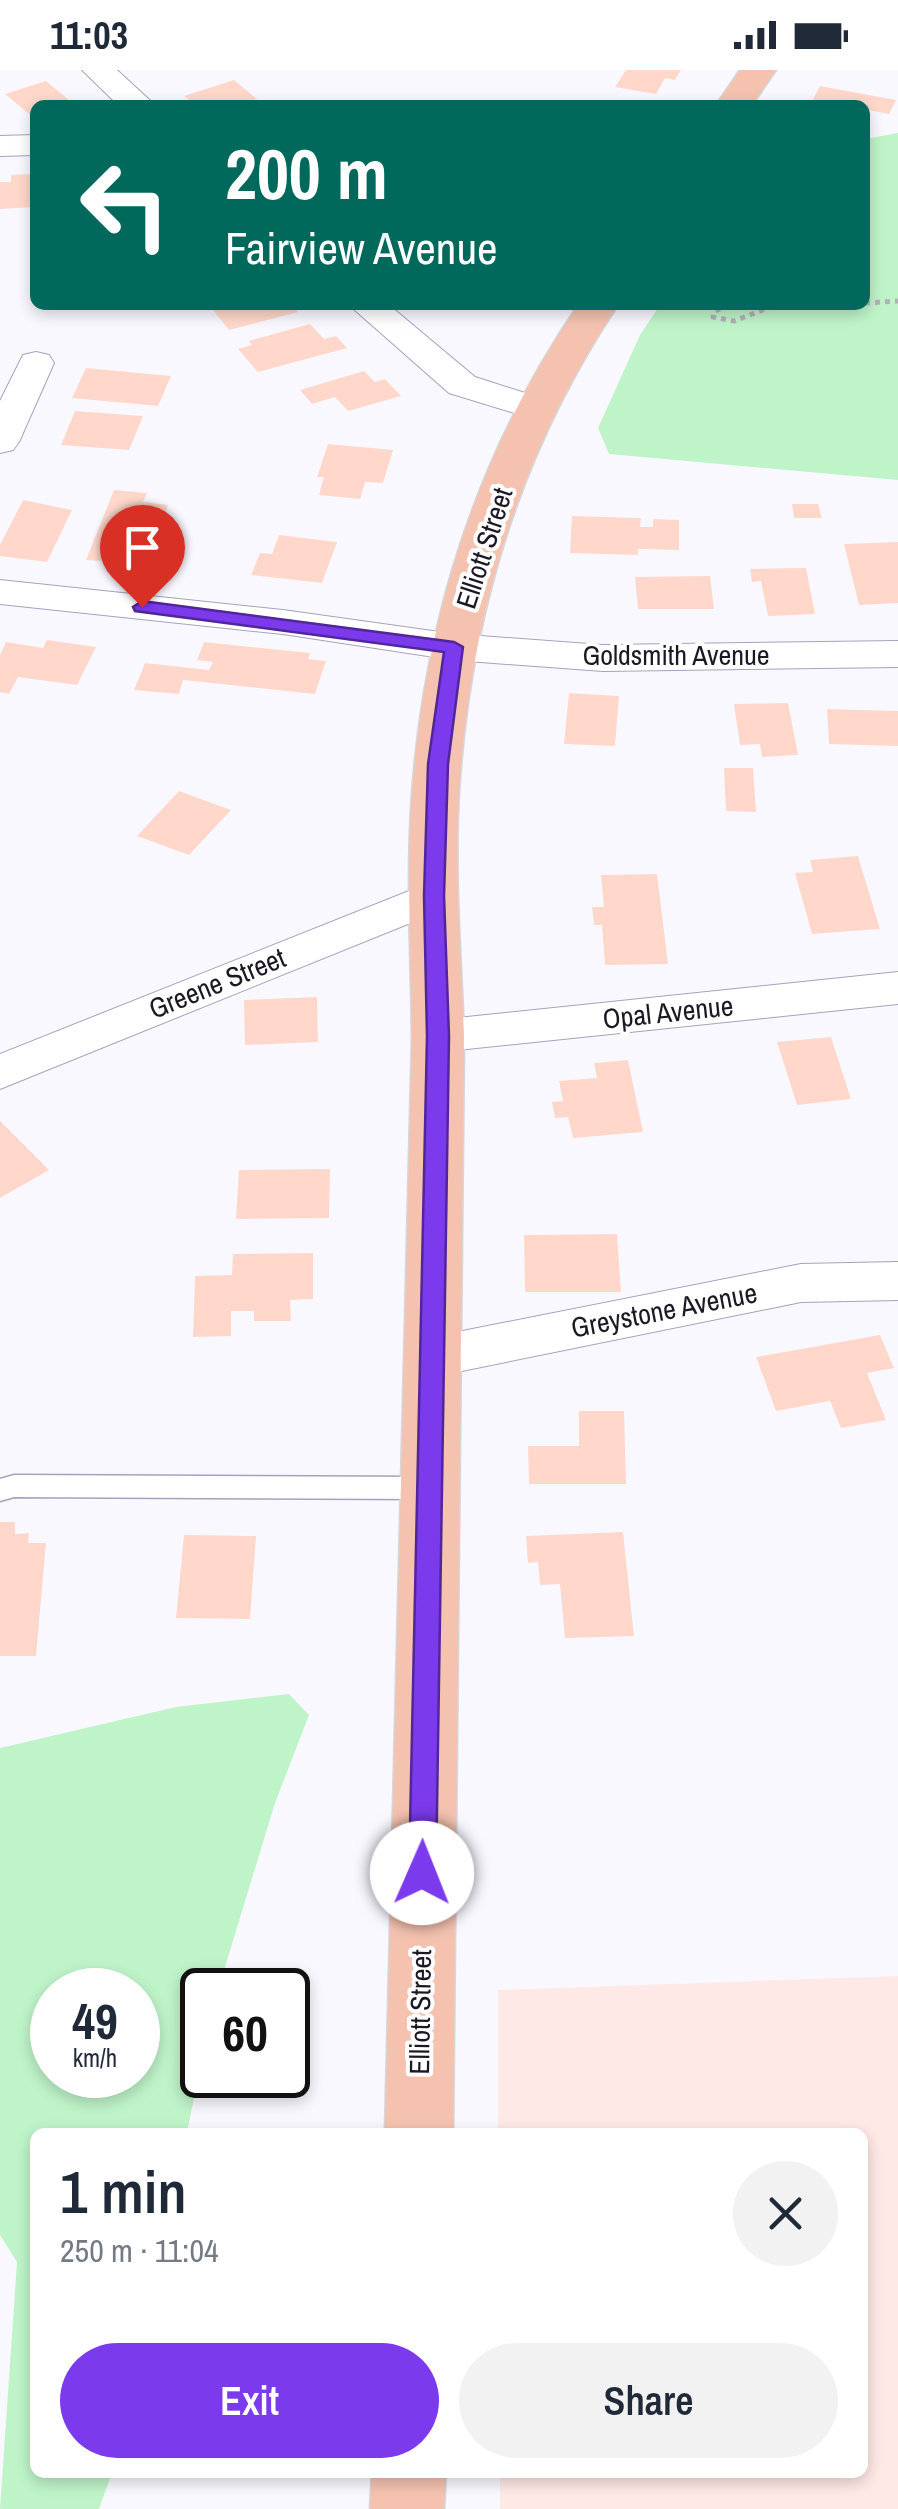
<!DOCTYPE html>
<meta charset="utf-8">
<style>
:root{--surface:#fff;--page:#f2f2f3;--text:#1f2937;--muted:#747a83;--accent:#7c3aed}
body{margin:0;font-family:"Archivo Narrow",sans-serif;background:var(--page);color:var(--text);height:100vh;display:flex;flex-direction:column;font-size:38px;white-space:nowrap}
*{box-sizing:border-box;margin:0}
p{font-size:32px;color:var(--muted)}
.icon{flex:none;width:55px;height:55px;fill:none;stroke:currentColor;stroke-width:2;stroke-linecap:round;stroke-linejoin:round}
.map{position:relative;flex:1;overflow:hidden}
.sheet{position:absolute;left:30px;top:2058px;width:838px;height:350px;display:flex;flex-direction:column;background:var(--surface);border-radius:15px;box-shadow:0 5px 15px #0003}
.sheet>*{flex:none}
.guide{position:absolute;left:30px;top:30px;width:840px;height:210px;border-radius:15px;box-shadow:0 5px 15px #0003;background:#00695c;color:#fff;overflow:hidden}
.speed{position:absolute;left:30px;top:1898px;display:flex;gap:20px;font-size:50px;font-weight:700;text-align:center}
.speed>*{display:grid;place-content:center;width:130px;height:130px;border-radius:50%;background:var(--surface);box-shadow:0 5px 15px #0003;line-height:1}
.speed small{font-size:25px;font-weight:400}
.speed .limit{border:5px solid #111;border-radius:15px;background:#fff;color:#111}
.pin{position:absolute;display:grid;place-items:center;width:85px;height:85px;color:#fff;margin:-102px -42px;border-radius:50% 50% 50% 0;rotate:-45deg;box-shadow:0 0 10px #0007}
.pin .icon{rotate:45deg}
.me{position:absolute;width:110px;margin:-55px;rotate:1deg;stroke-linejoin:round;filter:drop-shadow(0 0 8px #0008)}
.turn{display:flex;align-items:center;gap:35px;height:210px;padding:0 30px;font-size:45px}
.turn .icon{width:130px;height:130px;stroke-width:2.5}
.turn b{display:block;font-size:70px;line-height:85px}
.round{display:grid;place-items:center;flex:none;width:105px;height:105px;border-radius:52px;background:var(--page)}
.headline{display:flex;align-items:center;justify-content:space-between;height:170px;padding:0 30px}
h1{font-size:60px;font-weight:600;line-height:75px}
.primary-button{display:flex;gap:20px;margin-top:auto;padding:20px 30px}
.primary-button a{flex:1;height:115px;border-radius:60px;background:var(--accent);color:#fff;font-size:40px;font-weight:600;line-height:115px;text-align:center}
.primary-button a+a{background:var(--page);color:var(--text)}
.status{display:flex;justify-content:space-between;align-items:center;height:70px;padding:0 50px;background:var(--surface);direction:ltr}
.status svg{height:28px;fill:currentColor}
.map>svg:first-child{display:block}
.education{fill:#ffe9e6}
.green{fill:#bff4c9;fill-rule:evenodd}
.building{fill:#ffd8cb}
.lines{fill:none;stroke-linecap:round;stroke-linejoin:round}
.service-casing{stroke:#a9a0c1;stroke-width:3}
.minor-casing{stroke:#a9a0c1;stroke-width:2}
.primary-casing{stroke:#d6d5d8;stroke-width:3}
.path{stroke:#b2b0b9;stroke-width:5;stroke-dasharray:5 5;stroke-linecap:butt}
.service{fill:#fff;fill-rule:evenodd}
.minor{fill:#fff;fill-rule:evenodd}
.primary{fill:#f5c2b0;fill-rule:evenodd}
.route{fill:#7c3aed;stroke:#51269a;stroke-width:2.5}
.labels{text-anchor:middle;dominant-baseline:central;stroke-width:8;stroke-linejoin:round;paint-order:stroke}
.street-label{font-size:28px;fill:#1b1824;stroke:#fff}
</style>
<div class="status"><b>11:03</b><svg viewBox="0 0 49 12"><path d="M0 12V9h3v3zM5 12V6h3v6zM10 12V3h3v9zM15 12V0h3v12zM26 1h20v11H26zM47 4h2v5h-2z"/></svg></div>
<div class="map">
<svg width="898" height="2439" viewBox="0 0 898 2439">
<rect width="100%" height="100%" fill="#f9f8ff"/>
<!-- education -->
<path class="education" d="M898 1906V2439H500V2403L862 2402V2062H498V1920Z"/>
<!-- green -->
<path class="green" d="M898 63V410L609 384 598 358 640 265 660 235H865V69Z
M289 1624 309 1645 275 1733 218 1920H202V1990L187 2062H35V2402L112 2403 99 2439H0L17 2192 0 2165V1678L176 1637ZM138 1920V2005H52V1920Z"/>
<!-- building -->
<path class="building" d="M626 0H681L675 10 665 8 656 24 615 17Z
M234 10 257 29 240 35H196L184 26Z
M46 11 75 35H35V49L5 24Z
M820 16 896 30 889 44 868 40 865 47V35L811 33Z
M35 104V137L0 139V112H11V105Z
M209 235H292L298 242 229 260Z
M310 254 324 269 336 266 347 278 258 302 238 279 252 275 249 271Z
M86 298 171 306 158 336 72 328Z
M364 301 375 312 385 309 401 326 348 341 335 327 312 334 300 320Z
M75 341 143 346 129 380 61 375Z
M328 374 393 380 383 413 365 412 360 429 319 425 324 407H317Z
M114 420 147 423 143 432 168 435 148 487 107 483 103 491 86 490Z
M23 430 72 440 47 492 0 486V475Z
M792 434H818L822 448H794Z
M572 446 641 448 640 457H653V449L679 450V480L638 479V485L570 483Z
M279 465 337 472 322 513 251 505 260 483 272 484Z
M898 472V533L859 535 844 474Z
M806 498 815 544 768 546 761 511 752 512 750 499Z
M710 506 714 539H638L635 507Z
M47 570 96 577 77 615 18 607 9 624 0 622V585L6 572 43 578Z
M204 572 310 583 308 589 326 591 315 624 183 610 179 624 134 620 145 593 209 600 213 592 197 590Z
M569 623 619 626 615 676 564 674Z
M788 633 798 685 762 687 760 674 740 675 734 634Z
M827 639 898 641V676L829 674Z
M724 698H753L756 742 726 741Z
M179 721 231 740 189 785 137 766Z
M858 786 880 859 812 864 795 803 813 802 810 790Z
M657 804 668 894 605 895 602 855H594L592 837H604L601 805Z
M317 927 318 972 245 975 244 930Z
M831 967 851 1029 797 1035 777 972Z
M628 990 643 1062 573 1068 568 1047 555 1048 552 1032 563 1031 559 1011 597 1008 594 993Z
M0 1051 49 1100 0 1128Z
M330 1099 329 1148 236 1149 239 1100Z
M617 1164 621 1222H525L524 1165Z
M313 1183V1229L290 1230 291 1251H254V1241H231V1266L193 1267 195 1206 232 1205 233 1184Z
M880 1265 894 1298 867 1303 886 1350 841 1358 830 1331 776 1341 756 1287Z
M579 1341H624L626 1414H529L528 1376H579Z
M0 1452H15V1464L29 1463 28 1473H46L36 1586H0Z
M623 1462 634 1566 565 1568 560 1514 540 1515 538 1492 528 1493 526 1466Z
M184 1465 256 1466 250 1549 176 1548Z"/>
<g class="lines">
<!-- service casing -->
<g class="service-casing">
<path id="service" d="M14 1405 429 1407 438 1411 442 1418 438 1425 429 1429 14 1427 0 1431V1409Z"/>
</g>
<!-- minor casing -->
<g class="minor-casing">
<path id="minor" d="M82 0H117L155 35H118Z
M35 65V85L0 86V66Z
M349 235H389L475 307 547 330 553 338 547 346 534 349 449 323Z
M36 282 49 285 54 293 19 372 13 380 0 383V331L23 285Z
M0 510 283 540 454 564 603 575 898 571V597L603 601 454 590 283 564 0 534Z
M434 811 450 815 456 826 450 837 0 1019V984Z
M898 902V934L438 982 422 977 415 966 422 955 438 950Z
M898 1192V1230L801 1232 432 1307 414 1301 407 1287 414 1273 432 1267 801 1194Z"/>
</g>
<!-- primary casing -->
<g class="primary-casing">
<path id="primary" d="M740 0H776L752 35H716Z
M578 235H618C519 383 470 545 459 722 454 803 461 885 464 966L453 2062H385L412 966C411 885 406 804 412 724 425 546 478 382 578 235Z
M372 2402H446L444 2439H370Z"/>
</g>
<!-- path -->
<path class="path" d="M865 233 898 231
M773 236 734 251 713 247 715 241 727 236 807 235"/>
<!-- service -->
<use href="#service" class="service"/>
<!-- minor -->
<use href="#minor" class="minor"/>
<!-- primary -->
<use href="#primary" class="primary"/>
</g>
<!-- route -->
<path class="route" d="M142 531 454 572 463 577 448 694 444 826 449 966 436 1803 432 1811 422 1814 413 1811 409 1803 427 966 424 826 428 694 444 582 135 541 133 537Z"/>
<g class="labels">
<!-- street labels -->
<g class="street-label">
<text transform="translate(484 478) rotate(-72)">Elliott Street</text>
<text x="676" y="585">Goldsmith Avenue</text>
<text transform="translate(217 913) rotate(-22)">Greene Street</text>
<text transform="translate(668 942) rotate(-6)">Opal Avenue</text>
<text transform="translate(664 1240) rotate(-11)">Greystone Avenue</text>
<text transform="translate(420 1942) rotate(-89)">Elliott Street</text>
</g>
</g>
</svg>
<div class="speed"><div>49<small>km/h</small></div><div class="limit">60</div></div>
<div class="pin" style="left:142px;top:537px;background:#d93025"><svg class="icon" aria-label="arrive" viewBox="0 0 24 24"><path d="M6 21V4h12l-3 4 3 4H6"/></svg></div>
<svg class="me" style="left:422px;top:1803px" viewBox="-20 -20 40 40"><circle r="19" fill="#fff"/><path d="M0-13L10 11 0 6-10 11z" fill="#7c3aed"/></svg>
<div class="guide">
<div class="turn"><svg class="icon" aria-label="left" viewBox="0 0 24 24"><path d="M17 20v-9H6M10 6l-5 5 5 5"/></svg><div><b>200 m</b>Fairview Avenue</div></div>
</div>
<section class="sheet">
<div class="headline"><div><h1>1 min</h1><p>250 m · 11:04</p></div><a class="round"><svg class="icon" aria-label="close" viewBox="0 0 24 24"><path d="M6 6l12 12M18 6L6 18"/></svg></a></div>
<div class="primary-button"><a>Exit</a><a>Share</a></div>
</section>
</div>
